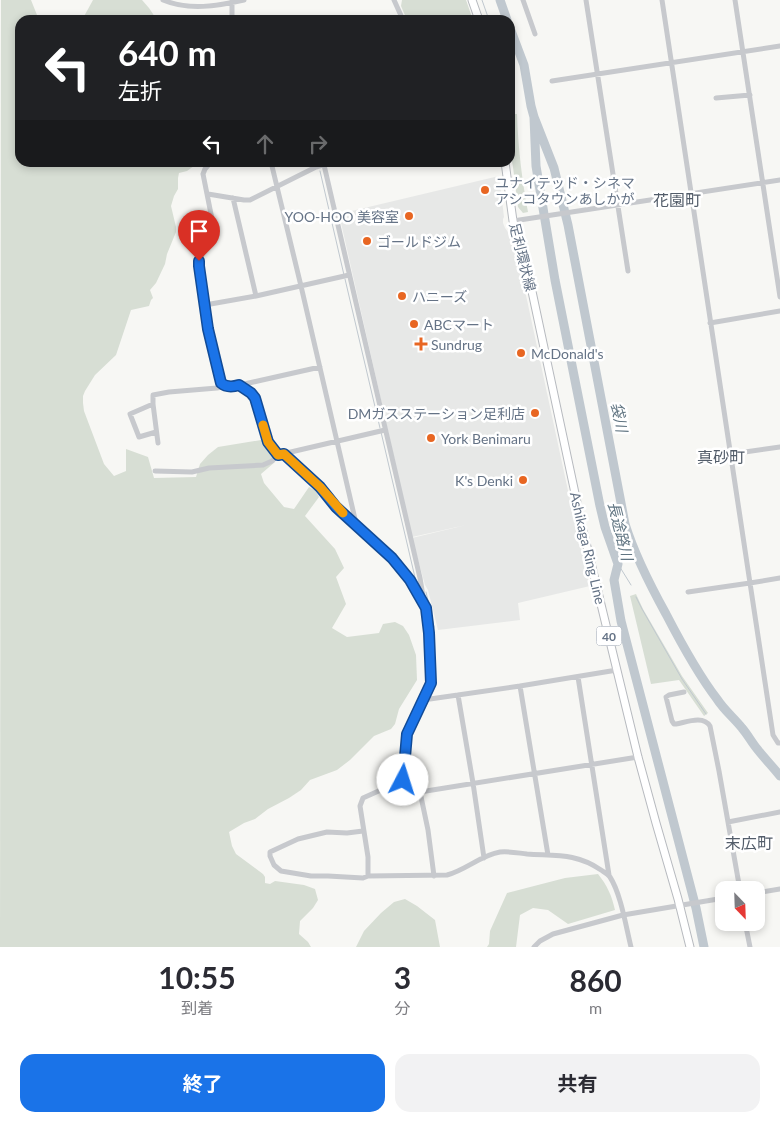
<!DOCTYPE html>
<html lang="ja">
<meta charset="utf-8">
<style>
:root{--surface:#fff;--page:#f2f2f3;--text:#2b2b33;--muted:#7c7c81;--accent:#1a73e8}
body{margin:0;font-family:Lato,"Noto Sans JP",sans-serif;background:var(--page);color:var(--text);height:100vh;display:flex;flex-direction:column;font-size:19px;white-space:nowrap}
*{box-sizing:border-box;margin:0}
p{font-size:16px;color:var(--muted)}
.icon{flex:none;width:28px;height:28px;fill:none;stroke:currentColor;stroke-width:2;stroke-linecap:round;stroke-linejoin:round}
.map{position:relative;height:947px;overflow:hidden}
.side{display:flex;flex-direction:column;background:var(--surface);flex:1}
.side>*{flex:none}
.top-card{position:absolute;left:15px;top:15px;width:500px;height:152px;border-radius:15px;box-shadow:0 2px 8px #0003;background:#202124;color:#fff;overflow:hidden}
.needle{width:32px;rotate:157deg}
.fabs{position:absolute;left:715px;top:881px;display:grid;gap:10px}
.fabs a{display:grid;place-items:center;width:50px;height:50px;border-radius:10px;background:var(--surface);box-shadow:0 2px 8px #0003;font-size:25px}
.pin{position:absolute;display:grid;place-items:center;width:42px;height:42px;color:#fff;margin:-51px -21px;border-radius:50% 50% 50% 0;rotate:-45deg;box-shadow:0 0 5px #0007}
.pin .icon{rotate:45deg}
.me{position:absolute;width:55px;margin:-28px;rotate:5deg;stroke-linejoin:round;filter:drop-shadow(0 0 4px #0008)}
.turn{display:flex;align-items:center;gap:18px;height:105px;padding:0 20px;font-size:22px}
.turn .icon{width:65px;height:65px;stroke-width:2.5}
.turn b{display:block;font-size:35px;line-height:42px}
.lanes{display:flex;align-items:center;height:48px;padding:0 20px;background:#0003;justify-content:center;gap:25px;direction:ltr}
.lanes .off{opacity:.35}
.eta{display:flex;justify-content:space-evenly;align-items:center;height:85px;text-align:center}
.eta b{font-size:30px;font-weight:700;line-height:35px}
.action{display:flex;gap:10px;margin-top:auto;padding:10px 20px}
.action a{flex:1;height:58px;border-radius:15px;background:var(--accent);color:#fff;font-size:20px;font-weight:700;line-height:58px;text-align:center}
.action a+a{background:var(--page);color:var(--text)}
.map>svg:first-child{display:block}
.built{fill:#e7e8e7}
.green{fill:#d7ded4}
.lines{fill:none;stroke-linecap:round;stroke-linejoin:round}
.stream{stroke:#c0c8cf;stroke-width:1}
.river{stroke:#c0c8cf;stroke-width:9}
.major-casing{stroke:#b7babf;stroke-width:9}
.minor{stroke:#c7c9cd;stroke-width:5}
.major{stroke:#fff;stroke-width:7}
.route-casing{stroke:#114b97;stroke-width:12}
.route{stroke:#1a73e8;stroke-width:9}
.slow{stroke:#f59e0b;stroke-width:9}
.poi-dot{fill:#e86622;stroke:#fff;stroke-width:2}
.labels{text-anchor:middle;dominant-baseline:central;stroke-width:5;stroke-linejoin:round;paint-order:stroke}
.shield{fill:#fff;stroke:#939daa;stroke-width:1}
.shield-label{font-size:12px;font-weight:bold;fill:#657386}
.poi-label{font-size:14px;fill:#657386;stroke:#fff;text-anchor:start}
.street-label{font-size:14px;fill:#657386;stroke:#fff}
.water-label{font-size:15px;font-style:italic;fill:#617582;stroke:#fff}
.quarter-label{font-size:16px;fill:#535d6a;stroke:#fff}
</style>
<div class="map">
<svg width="780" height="947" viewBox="0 0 780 947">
<rect width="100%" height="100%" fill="#f7f7f4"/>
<!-- built -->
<path class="built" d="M499 176 504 217 503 219V223L505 228 508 232 524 286 570 500 590 586 518 603 520 620 438 630 428 590 425 585 412 538 466 525 412 537 339 214Z"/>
<!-- green -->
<path class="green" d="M1 0H31L39 20H20V162L198 163 187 171 179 173 178 178V189L174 196 171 206 176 227V232L167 254 165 264 156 283 150 290 153 298 151 300 149 306 131 310 116 355 95 375 85 391 83 396V403L84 411 104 464 114 476 126 471V449L148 457 154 478 196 477 200 464 208 455 218 447 261 440 270 451 275 462 261 474 264 483 284 507 294 509 309 487 316 491 319 497 305 516 335 549 344 568 336 577 346 604 332 628 347 637 379 633 383 624 395 622 403 626 409 635 416 655 417 680 399 709 395 724 391 729 374 736 350 760 337 770 310 780 301 790 289 798 268 809 255 819 244 823 229 832 232 846 236 854 263 874 265 877V883L270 884 275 881 304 885 315 889 318 900 313 908 300 921 299 934 308 942 311 947H0Z
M93 0H142L149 8 155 17 160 16 181 17 183 20H82Z
M402 0H466L473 20H407L401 6Z
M510 108 512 114H517C518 147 522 180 528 212L523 213 518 207 513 167 510 151Z
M636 594 643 609 682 676 708 713 704 716 679 680 651 684 630 596Z
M598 874C607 885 612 896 615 910L568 924 548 910 533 908 520 915 516 947H487L489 944 490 931 507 893 565 878Z
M405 899 417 906 435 920 440 947H356L364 931 381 913 394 902Z"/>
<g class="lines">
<!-- stream -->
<path class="stream" d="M482 0 489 20
M510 99 512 112
M320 171 344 275
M345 279 380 428
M381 432 417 586
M618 564 631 585
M426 592 434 627
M636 597 642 609 682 679 706 714"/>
<!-- river -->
<path class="river" d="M500 0 507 20
M510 28 524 65 531 106 534 117 554 168 568 225 625 524C635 556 650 585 666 614 681 643 697 673 717 699 724 710 734 718 742 728 748 735 752 743 758 750 765 759 773 767 780 776
M534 117 536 166 555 280 600 506 605 527 618 564 614 580 621 621 696 908 704 947"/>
<!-- major casing -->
<g class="major-casing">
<path id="major" d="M472 0 479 20
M505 162 513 221 530 282 582 526 638 757 656 823 678 899 690 947"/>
</g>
<!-- minor -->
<path class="minor" d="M163 0C189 11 217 6 244 0
M394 0 403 20
M523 0 535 34
M586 0 628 271
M662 0 750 583 780 578
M735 0 780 297
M232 1V20
M552 81 780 46
M716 98 750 95
M211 162 205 169 203 174 213 224 211 235 202 254 199 266 208 329 220 379 221 383 224 386
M271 162 301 286 355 519 353 523
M324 165 420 578 429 633 431 683 407 734 403 780
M208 194 244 200H250L316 167 332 162
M233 198 256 296
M513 221 780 180
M205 305 256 296 349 275
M710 323 780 311
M240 385 320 367
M153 404 130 414 139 437 156 432
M158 443 153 404V395L169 392 217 388C225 386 232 387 239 385L251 393 255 398 268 442 278 455
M284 454 320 487 336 507 353 523 383 549 392 558 410 580 423 603
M731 454 780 447
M155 471 192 472 209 468 263 465 272 461 278 455 385 430
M688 592 750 583 773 735 778 743H780
M578 677 609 875
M520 686 548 855
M684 692 669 695 666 697 672 721 674 724H676C687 722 703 715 710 726L719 771 740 890
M458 695 473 783 484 858
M423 700 520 686 617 670
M420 792 638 757
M728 822 780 812
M363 831 347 833 327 832 298 839 270 852V856L274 865 281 871 311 876H328L363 878 368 876 447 875C466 870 481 855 500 852 509 851 518 853 527 854 556 856 576 853 601 870 604 872 608 874 610 877 621 894 626 927 631 947
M368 876V857L360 806 363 798 403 780 418 788 420 792 428 830 434 876
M756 893 780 889
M745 922 750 947
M534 947 540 941 553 934 623 915 724 898"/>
<!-- major -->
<use href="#major" class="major"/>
</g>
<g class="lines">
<!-- route casing -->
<g class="route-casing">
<path id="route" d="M199 261V266L208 329 221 383C227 388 233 387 239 385L251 393 255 398 268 442 278 455 284 454 320 487 336 507 392 558 410 580 426 608 429 633 431 683 407 734 403 780"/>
</g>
<!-- route -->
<use href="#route" class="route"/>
<!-- slow -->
<path class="slow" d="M263 425 268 442 278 455 284 454 320 487 343 513"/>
</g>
<!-- markers -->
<g class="poi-dot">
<circle cx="485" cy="190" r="5"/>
<circle cx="409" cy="216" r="5"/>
<circle cx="367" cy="241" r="5"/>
<circle cx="402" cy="296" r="5"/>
<circle cx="414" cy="324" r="5"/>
<path d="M418.5 336.5h5v5h5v5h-5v5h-5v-5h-5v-5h5z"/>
<circle cx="521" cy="353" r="5"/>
<circle cx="535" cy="413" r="5"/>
<circle cx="431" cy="438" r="5"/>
<circle cx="523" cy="480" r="5"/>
</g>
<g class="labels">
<!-- shield labels -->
<rect class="shield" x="596.5" y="626.5" width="25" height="19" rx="4"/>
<g class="shield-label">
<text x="609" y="636">40</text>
</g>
<!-- poi labels -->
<g class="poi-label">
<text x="495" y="182">ユナイテッド・シネマ<tspan x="495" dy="16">アシコタウンあしかが</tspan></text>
<text x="399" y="216" text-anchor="end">YOO-HOO 美容室</text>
<text x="377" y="241">ゴールドジム</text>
<text x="412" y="296">ハニーズ</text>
<text x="424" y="324">ABCマート</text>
<text x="431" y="344">Sundrug</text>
<text x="531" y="353">McDonald's</text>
<text x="525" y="413" text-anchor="end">DMガスステーション足利店</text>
<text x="441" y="438">York Benimaru</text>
<text x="513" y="480" text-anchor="end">K's Denki</text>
</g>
<!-- street labels -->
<g class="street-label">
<text transform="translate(523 257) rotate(76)">足利環状線</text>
<text transform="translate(588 548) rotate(77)">Ashikaga Ring Line</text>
</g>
<!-- water labels -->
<g class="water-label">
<text transform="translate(620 417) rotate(79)">袋川</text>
<text transform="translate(621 531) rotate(76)">長途路川</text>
</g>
<!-- quarter labels -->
<g class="quarter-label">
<text x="677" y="199">花園町</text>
<text x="721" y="456">真砂町</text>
<text x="749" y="842">末広町</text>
</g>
</g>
</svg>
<div class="fabs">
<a><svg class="needle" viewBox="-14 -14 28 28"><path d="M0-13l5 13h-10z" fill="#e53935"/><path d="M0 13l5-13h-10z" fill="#7c7c81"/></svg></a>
</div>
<div class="pin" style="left:199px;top:261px;background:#d93025"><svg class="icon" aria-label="arrive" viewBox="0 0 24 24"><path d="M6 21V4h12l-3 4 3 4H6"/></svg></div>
<svg class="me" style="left:403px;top:780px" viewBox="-20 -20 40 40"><circle r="19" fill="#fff"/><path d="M0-13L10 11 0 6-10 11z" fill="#1a73e8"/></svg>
<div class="top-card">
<div class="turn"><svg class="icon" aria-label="left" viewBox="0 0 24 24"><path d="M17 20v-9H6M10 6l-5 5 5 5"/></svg><div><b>640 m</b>左折</div></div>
<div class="lanes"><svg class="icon" aria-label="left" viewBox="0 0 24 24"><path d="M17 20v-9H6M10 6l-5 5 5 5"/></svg><svg class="icon off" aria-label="ahead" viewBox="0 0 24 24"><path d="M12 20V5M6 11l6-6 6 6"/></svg><svg class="icon off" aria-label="right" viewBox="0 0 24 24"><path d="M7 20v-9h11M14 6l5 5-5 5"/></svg></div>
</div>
</div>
<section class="side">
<div class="eta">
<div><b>10:55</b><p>到着</p></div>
<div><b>3</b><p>分</p></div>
<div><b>860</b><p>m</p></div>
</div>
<div class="action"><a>終了</a><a>共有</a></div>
</section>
